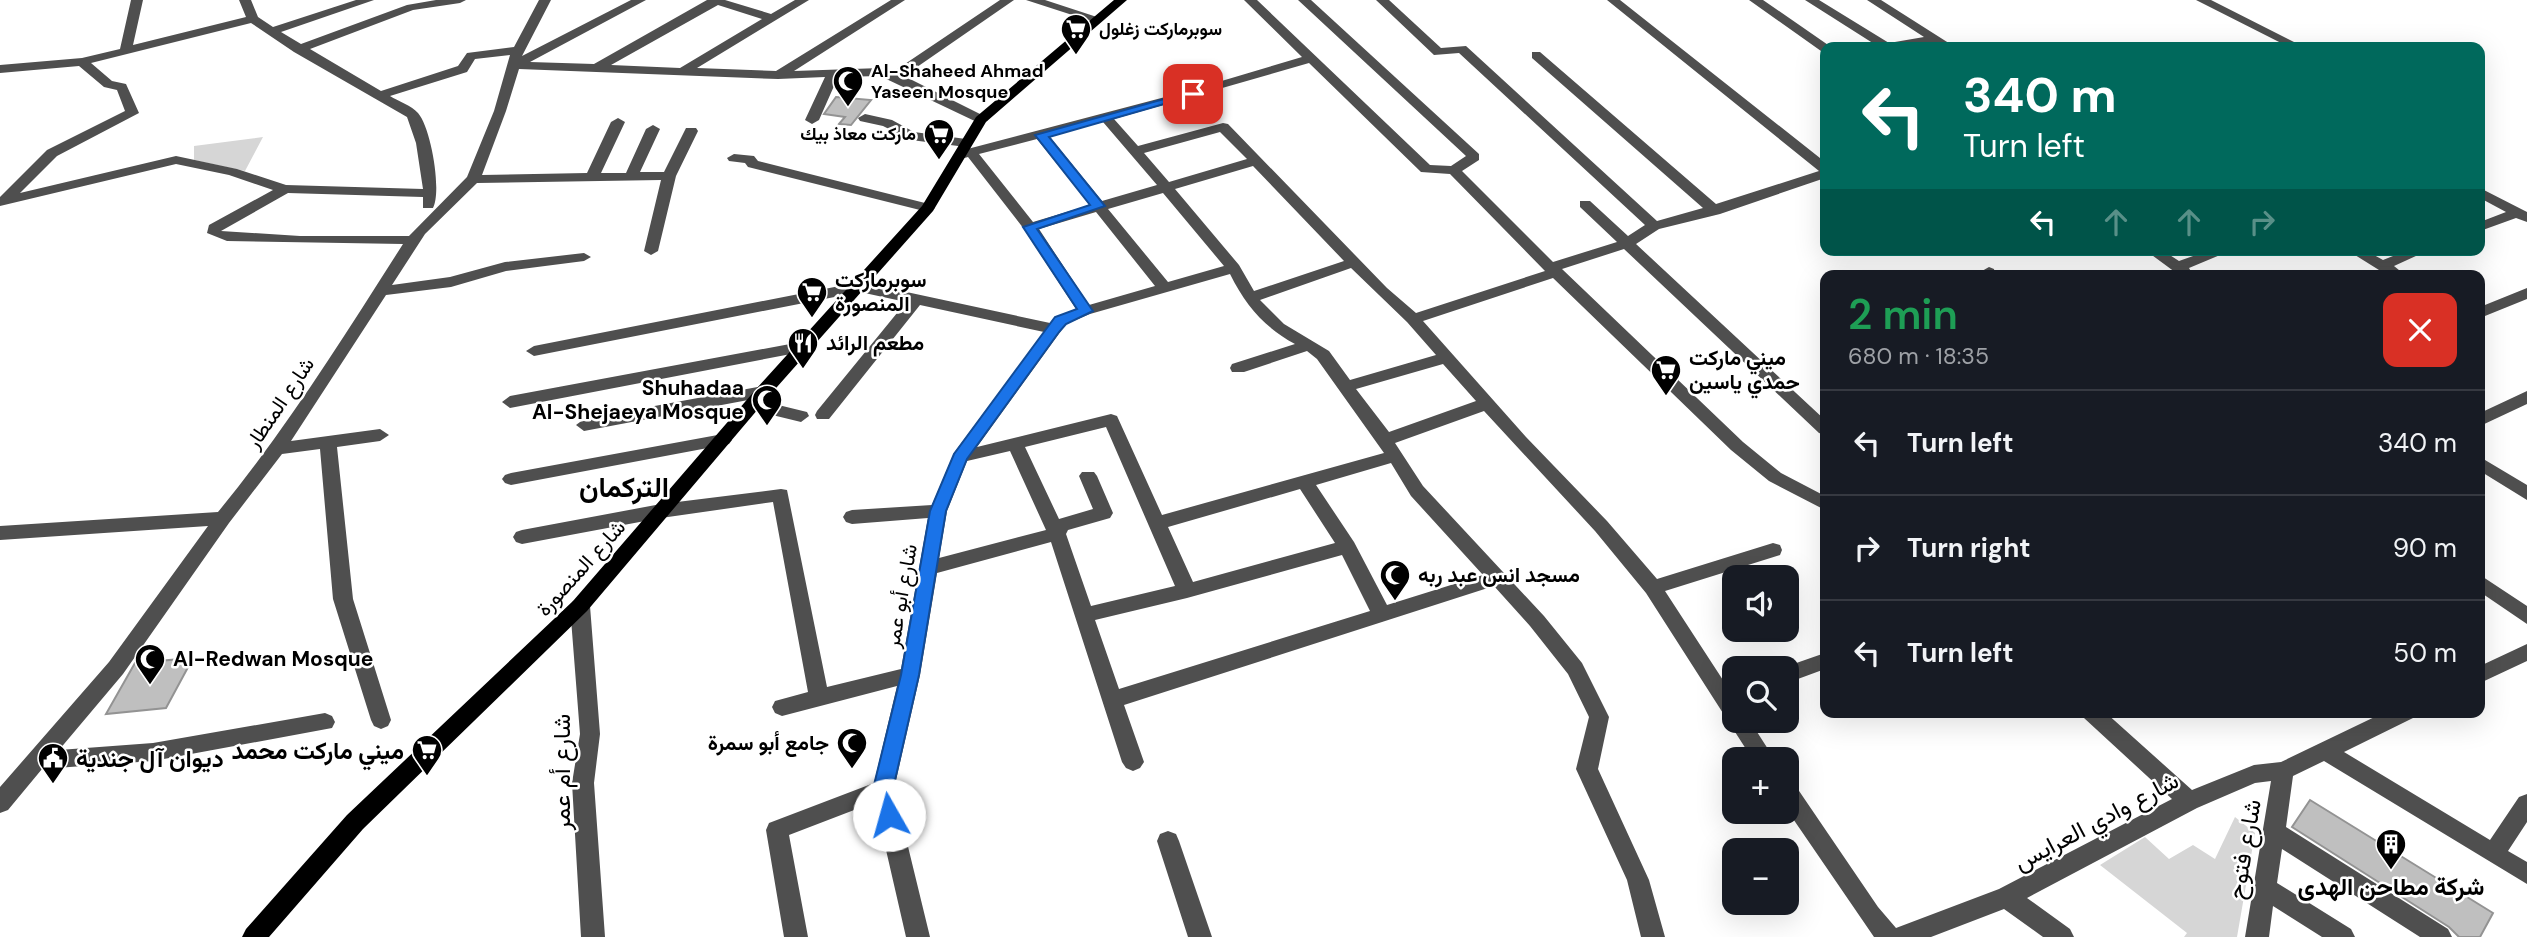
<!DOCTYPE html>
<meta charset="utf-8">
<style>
:root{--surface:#171b24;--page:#242831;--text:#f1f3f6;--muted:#9ea1a6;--line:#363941}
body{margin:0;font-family:"DM Sans",Vazirmatn,sans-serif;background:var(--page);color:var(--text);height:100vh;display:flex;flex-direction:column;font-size:26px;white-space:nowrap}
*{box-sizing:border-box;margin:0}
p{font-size:23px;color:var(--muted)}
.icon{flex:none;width:38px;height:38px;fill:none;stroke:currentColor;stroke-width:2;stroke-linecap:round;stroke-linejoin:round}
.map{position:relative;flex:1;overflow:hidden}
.panel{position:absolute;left:1820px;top:270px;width:665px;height:448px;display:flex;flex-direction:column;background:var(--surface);border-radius:14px;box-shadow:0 7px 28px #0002}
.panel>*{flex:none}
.top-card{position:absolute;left:1820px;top:42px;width:665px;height:214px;border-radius:14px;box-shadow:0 7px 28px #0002;background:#00695c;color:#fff;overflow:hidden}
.tools{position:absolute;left:1722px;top:565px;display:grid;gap:14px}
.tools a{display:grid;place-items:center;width:77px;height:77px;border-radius:14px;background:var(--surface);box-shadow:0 7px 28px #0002;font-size:35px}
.pin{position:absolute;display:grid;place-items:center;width:60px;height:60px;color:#fff;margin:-30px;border-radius:14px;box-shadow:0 4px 10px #0006}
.me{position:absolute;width:77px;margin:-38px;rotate:353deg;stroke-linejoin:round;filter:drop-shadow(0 0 5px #0008)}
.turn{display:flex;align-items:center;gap:24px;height:147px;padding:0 28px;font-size:32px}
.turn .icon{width:91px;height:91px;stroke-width:2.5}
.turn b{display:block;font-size:49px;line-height:60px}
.lanes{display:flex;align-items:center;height:66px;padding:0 28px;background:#0003;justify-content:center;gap:35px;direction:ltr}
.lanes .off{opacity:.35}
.round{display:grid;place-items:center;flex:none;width:74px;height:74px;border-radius:14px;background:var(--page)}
.head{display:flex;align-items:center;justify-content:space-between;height:119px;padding:0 28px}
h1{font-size:42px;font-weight:600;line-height:52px;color:#1e9e55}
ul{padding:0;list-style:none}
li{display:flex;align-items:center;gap:21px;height:105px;padding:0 28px;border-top:2px solid var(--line)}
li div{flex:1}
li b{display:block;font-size:26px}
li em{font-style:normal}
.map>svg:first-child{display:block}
.green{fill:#d6d6d6}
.building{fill:#bfbfbf;stroke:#939393;stroke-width:2}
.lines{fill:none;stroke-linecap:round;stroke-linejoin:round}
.minor{fill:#4f4f4f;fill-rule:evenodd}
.major{fill:#000;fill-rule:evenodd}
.route{fill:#1a73e8;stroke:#114b97;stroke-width:2}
.labels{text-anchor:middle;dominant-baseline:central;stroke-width:5;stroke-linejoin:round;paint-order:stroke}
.far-poi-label{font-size:18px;font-weight:bold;fill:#000;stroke:#fff;text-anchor:start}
.poi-label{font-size:21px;font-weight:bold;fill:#000;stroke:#fff;text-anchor:start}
.street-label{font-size:21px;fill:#000;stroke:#fff}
.near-poi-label{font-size:24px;font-weight:bold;fill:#000;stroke:#fff;text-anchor:end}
.near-street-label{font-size:24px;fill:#000;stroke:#fff}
.district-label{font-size:28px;font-weight:bold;fill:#000;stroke:#fff}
</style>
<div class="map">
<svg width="2527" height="937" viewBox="0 0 2527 937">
<rect width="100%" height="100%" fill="#fff"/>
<!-- green -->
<path class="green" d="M263 137 245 171 194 160V146Z
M2235 817 2255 833 2237 937H2184L2187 933 2100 865 2145 837 2169 859 2193 845 2215 859Z"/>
<!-- building -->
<path class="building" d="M836 97 871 100 851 125 839 124 845 117 824 114Z
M193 658 166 708 106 714 135 663Z
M2310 800 2493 913 2480 937H2459L2449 927 2292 827Z"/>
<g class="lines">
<!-- minor -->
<path class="minor" d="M131 0H143L133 45 246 17 239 0H251L258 17 273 27 356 0H374L281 32 301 44 407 5 436 0H466L460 3 413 10 310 49 381 91 458 66 467 53 514 47 539 0H551L522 56 631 0H646L530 62 594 64 707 0H725L771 14 795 0H809L697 68 776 71 891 0H905L794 71 881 68 893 72 1000 0H1014L904 76 986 117 988 120 981 124 880 76 838 77 819 120 812 124 805 120 825 77 778 79 519 69 506 111 482 175 587 173 611 122 618 118 625 122 601 173H626L646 129 653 125 660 129 640 172H664L686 128H696L698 131 676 176 658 251 651 255 644 251 661 180 477 183 425 234 392 285 450 277 505 262 584 253 591 257 584 261 506 271 451 287 386 295 291 441 380 429 389 435 380 441 337 447 353 599 391 720 388 726 381 729 374 726 371 720 333 599 320 449 282 454 229 523 123 674 59 750 153 743 325 713 332 716 335 722 332 728 153 761 42 769 8 810 0 813V787L109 662 208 526 0 540V526L218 512C287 428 345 335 403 244L227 241 207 233 209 225 273 190 229 175 176 164 0 206V197L47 150 125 111 117 90 104 87 79 66 0 73V65L82 58 120 49ZM718 5 762 19 680 68 611 65ZM251 23 294 52 407 117 416 143 423 189 286 185 237 169 176 156 20 193 57 156 139 113 126 84 112 81 91 63ZM510 55 494 111 467 177 409 236H300L221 231 288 193 423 197V208H433C442 191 431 128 418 113 412 106 398 101 390 96L467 72 475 59Z
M1026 0H1045L1103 19 1097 23Z
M1244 0H1257L1430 165 1451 166 1466 156 1298 0H1311L1479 154V160L1462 171 1553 262 1617 242 1580 207V201H1590L1628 236 1645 225 1459 53 1434 55 1376 0H1389L1441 48 1466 46 1657 221 1703 208 1532 58V52H1540L1716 204 1819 171 1607 0H1620L1825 162V178L1720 214 1659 229 1636 244 1825 420V435L1819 433 1624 249 1562 269 1743 442 1781 473 1825 496V510L1769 481 1731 450 1553 278 1423 321 1526 437 1607 521 1657 579 1773 543 1780 545 1782 550 1780 555 1665 591 1734 697V721H1750L1775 760H1753L1646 593 1595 531 1484 411 1395 443 1423 486 1544 616 1582 663 1609 717 1598 769 1649 880 1665 937H1641L1627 880 1576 769 1589 717 1568 674 1530 626 1494 586 1124 705 1144 762 1140 768 1133 771 1126 768 1122 762 1051 542 937 573 920 675 894 789 930 937H906L875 802 789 835 808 937H784L766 830 769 823 874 783 897 686 782 716 775 713 772 707 775 701 808 692 773 502 661 518 522 544 516 542 513 537 516 532 522 530 661 504 781 489 787 490 827 687 901 669 928 518 852 524 846 522 843 517 846 512 852 510 932 505 954 453 1044 332 920 305 829 419H817L815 415 817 411 906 302 860 292 534 356 526 351 534 346 860 282 1050 323 1054 318 1076 309 1024 229 968 157 961 159 954 155 956 152 1188 91 1302 57ZM1309 63 1421 172 1450 174 1545 271 1416 313 1387 288 1228 124 1223 123 1138 146 1114 119ZM1103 122 1157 185 1102 201 1049 136ZM1220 132 1247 159 1169 182 1144 153ZM1037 139 1090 205 1033 222 979 154ZM1253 166 1344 261 1254 291 1239 265 1175 189ZM1163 193 1224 266 1168 282 1108 209ZM1096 212 1155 286 1089 305 1039 229ZM1351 268 1407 322 1436 355 1350 380 1329 351 1284 324 1260 300ZM1230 274C1246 306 1264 327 1295 344L1232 364 1230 368 1232 372H1244L1307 351 1317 359 1384 453 1162 515 1117 416 1111 414 977 447 1066 324 1090 314ZM1443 364 1476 401 1389 432 1356 389ZM1106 427 1175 586 1091 606 1066 534 1068 530 1110 518 1113 513 1097 476 1094 472H1082L1079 476 1093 509 1059 519 1025 447ZM1010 451 1046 530 939 558 947 511 967 461ZM1391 463 1411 496 1483 575 1387 605 1354 542 1316 485ZM1300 489 1335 543 1193 582 1168 527ZM1342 555 1370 611 1119 689 1095 620 1187 598Z
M1749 0H1763L1831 47H1825V52L1821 51Z
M1805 0H1819L1889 43 1924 37 1867 0H1881L1955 47H1941L1933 42 1905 47H1879Z
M2196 0H2211L2304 47H2289Z
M865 114 892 120 914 132 966 139 973 143 966 147 911 140 883 126 860 121 858 118Z
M734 154 754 156 758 161 933 205 935 208 928 212 748 167 745 163 729 161 727 158Z
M2480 188 2527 212V222L2516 218 2480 231V222L2506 212 2480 198Z
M2145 250H2162L2179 261 2210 250H2232L2189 268 2193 275H2179Z
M2347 250H2365L2383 260 2408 250H2429L2394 266 2405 275H2387Z
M1989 267 1994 269 1995 275H1975Z
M2527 288V299L2480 318V307Z
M806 341 812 342 814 346 812 350 510 408 502 402 510 396Z
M763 386 771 392 769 396 584 431 576 425 584 419Z
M2527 391V404L2480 426V413Z
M754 399 807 412 809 416 801 422 748 409 746 405 748 401Z
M723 434 732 440 729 444 511 485 505 483 502 479 505 475 511 473Z
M2480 457 2527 485V500L2480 471Z
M2480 575 2527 606V624L2480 592Z
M580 599 587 601 590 606 600 734 594 783 605 937H581L572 783 580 734 570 606 573 601Z
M2527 644V661L2480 683V666Z
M1825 653V669L1787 683V668H1782Z
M2081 712H2105L2192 790 2254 765 2281 762 2385 712H2416L2413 718 2344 752 2490 840 2519 797 2527 794V822L2508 851 2527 862V884L2324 761 2293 776 2286 827 2448 929 2452 937H2420L2282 849 2277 883 2351 929 2355 937H2322L2273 906 2269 937H2245L2271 781 2255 783 2197 808 2027 898 2070 929 2074 937H2043L2004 909 1931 937H1874L1787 810V783L1795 785 1878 907 1896 928 1999 889 2172 799 2084 718Z
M1168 831 1176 834 1179 841 1212 937H1188L1157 841 1160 834Z"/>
<!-- major -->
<path class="major" d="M1114 0H1127L986 122 933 211 769 396 587 611 363 829 269 937H242L246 929 347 815 573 601 757 388 922 206 976 117Z"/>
</g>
<!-- route -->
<path class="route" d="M1189 92 1199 94 1049 137 1105 206 1037 229 1093 311 1066 324 1059 332 967 459 946 511 919 675 893 789 899 815 896 822 889 824 882 822 873 789 901 675 930 511 954 454 1055 317 1077 309 1023 227 1090 205 1035 135Z"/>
<!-- icons -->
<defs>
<g id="supermarket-pin" transform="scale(1.575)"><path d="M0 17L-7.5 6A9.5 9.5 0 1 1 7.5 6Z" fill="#000" stroke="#fff"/><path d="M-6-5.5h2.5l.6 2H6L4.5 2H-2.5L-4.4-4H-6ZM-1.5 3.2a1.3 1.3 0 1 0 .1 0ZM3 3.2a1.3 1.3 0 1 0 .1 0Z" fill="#fff"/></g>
<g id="mosque-pin" transform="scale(1.575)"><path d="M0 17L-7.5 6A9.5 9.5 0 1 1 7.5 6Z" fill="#000" stroke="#fff"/><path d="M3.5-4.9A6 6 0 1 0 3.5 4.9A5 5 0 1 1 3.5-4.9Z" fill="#fff"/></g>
<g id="restaurant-pin" transform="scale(1.575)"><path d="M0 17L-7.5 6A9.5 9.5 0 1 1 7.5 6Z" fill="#000" stroke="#fff"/><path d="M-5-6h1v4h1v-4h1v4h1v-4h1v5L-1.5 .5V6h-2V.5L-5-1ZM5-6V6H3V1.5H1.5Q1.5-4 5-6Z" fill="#fff"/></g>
<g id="civic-pin" transform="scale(1.575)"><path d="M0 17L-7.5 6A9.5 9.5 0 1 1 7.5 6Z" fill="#000" stroke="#fff"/><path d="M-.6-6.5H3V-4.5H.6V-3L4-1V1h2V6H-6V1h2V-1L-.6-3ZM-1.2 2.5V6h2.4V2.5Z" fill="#fff"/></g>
<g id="building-pin" transform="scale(1.575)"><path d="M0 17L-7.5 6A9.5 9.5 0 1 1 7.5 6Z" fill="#000" stroke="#fff"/><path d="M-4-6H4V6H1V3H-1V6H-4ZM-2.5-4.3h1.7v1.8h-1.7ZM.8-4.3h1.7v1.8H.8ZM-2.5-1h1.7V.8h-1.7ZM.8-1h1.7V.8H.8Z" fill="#fff"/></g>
</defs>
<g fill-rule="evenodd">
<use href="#supermarket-pin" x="1076" y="29"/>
<use href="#mosque-pin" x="848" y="81"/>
<use href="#supermarket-pin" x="939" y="134"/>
<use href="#supermarket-pin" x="812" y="292"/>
<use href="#restaurant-pin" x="803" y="343"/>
<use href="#supermarket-pin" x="1666" y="370"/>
<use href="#mosque-pin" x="767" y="400"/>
<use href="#mosque-pin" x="1395" y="575"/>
<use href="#mosque-pin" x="150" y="659"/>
<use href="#mosque-pin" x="852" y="743"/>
<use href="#supermarket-pin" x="427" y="750"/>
<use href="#civic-pin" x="53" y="758"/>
<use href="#building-pin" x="2391" y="844"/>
</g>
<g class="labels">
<!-- far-poi labels -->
<g class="far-poi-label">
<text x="1099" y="29">سوبرماركت زغلول</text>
<text x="871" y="71">Al-Shaheed Ahmad<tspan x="871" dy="21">Yaseen Mosque</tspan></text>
<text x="916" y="134" text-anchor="end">ماركت معاذ بيك</text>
</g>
<!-- poi labels -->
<g class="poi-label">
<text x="835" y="280">سوبرماركت<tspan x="835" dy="24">المنصورة</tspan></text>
<text x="826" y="343">مطعم الرائد</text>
<text x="1689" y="358">ميني ماركت<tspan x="1689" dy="24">حمدي ياسين</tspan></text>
<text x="744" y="388" text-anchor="end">Shuhadaa<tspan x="744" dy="24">Al-Shejaeya Mosque</tspan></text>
<text x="1418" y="575">مسجد انس عبد ربه</text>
<text x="173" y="659">Al-Redwan Mosque</text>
<text x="829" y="743" text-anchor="end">جامع أبو سمرة</text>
</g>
<!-- street labels -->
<g class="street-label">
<text transform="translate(280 403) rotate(-56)">شارع المنطار</text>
<text transform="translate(581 568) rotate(-48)">شارع المنصورة</text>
<text transform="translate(901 596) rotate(-80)">شارع أبو عمر</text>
</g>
<!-- near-poi labels -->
<g class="near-poi-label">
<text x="404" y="750">ميني ماركت محمد</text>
<text x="76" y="758" text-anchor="start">ديوان آل جندية</text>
<text x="2391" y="886" text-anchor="middle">شركة مطاحن الهدى</text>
</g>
<!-- near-street labels -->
<g class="near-street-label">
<text transform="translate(561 772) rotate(-90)">شارع أم عمر</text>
<text transform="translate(2096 821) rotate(-28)">شارع وادي العرايس</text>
<text transform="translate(2244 849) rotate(-80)">شارع فتوح</text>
</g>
<!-- district labels -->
<g class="district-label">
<text x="624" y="487">التركمان</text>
</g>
</g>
</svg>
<div class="tools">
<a><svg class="icon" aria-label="sound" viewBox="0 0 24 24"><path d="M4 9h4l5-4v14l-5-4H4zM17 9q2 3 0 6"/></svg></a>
<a><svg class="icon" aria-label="search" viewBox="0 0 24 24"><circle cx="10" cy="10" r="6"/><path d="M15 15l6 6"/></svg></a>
<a>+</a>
<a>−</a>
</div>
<div class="pin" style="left:1193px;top:94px;background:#d93025"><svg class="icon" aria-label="arrive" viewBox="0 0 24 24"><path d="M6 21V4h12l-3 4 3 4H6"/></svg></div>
<svg class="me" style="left:889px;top:815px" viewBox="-20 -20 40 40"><circle r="19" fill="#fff"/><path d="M0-13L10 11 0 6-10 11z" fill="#1a73e8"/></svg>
<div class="top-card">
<div class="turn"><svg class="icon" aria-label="left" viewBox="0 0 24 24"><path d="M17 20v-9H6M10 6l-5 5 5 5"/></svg><div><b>340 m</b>Turn left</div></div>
<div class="lanes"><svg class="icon" aria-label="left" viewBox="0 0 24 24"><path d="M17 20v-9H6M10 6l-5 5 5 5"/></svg><svg class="icon off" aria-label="ahead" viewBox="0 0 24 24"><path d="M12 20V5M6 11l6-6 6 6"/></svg><svg class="icon off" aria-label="ahead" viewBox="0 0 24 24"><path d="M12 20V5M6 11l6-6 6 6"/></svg><svg class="icon off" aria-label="right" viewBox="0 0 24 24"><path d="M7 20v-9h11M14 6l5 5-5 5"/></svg></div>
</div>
<section class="panel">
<div class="head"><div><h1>2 min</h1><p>680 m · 18:35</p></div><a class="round" style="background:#d93025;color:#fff"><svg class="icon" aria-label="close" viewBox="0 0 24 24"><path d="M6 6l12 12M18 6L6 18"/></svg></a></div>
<ul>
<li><svg class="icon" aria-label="left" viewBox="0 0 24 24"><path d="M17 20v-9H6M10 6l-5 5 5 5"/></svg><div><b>Turn left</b></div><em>340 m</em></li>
<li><svg class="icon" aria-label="right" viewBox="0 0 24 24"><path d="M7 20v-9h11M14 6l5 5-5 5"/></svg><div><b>Turn right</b></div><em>90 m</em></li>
<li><svg class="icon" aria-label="left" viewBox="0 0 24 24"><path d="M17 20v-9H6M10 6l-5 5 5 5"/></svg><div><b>Turn left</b></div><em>50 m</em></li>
</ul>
</section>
</div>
